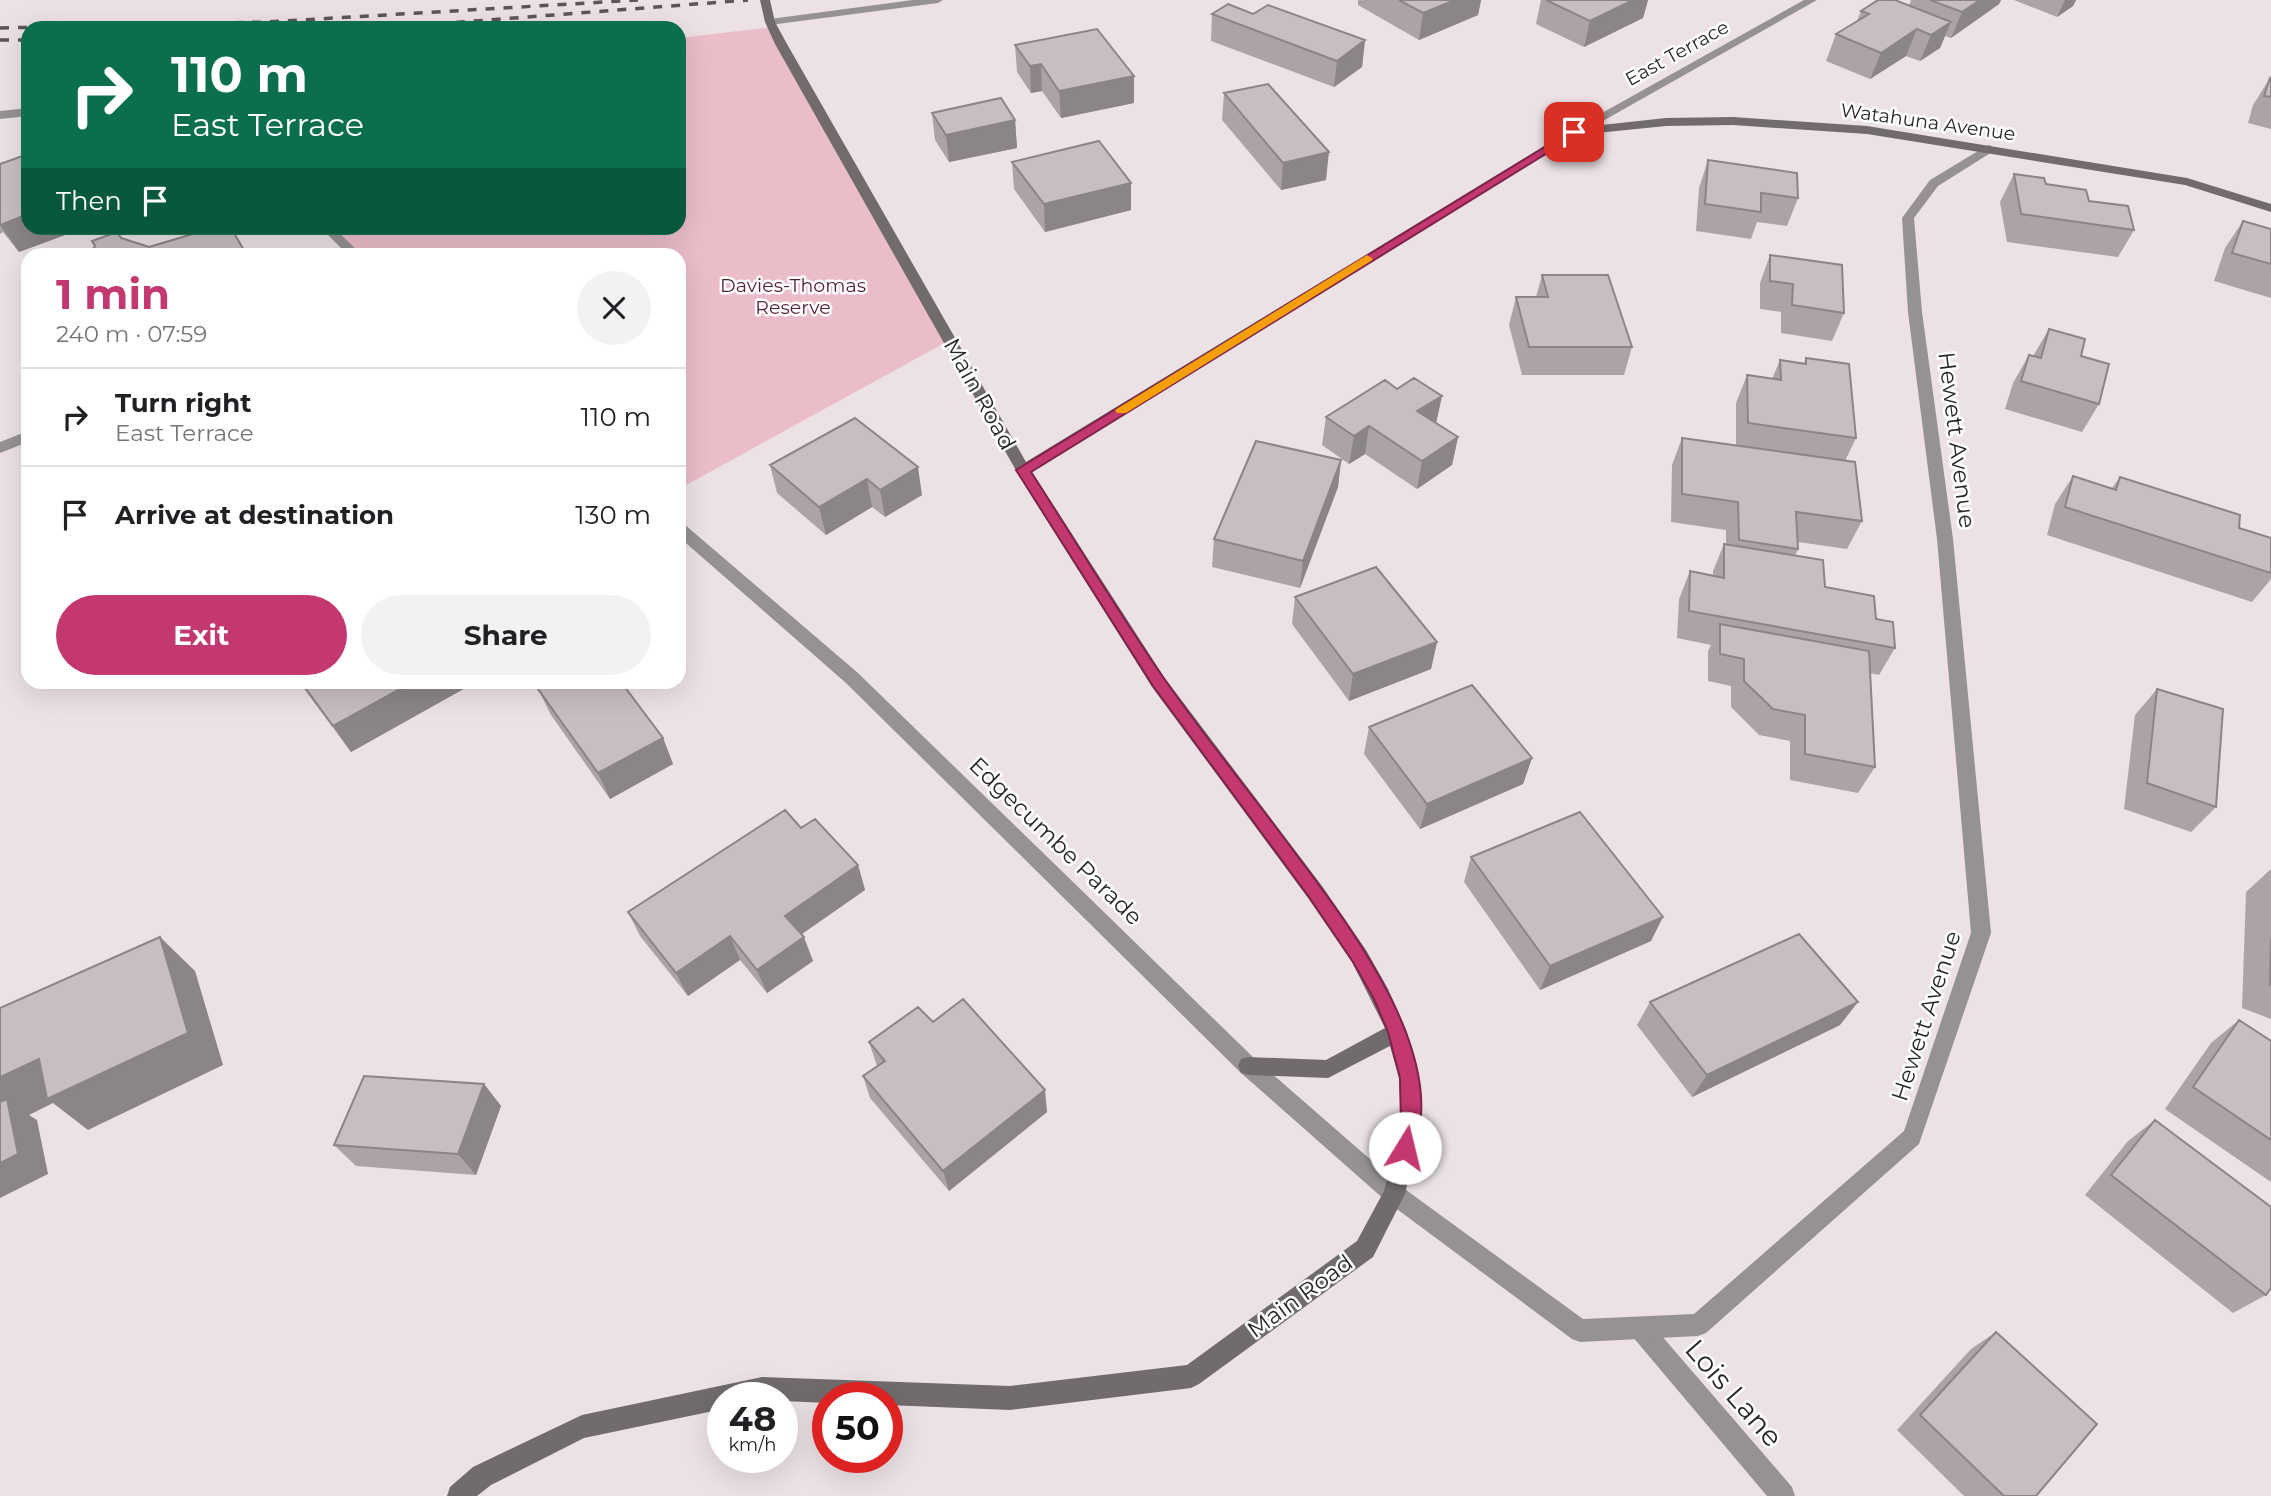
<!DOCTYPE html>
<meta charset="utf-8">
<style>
:root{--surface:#fff;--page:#f2f2f2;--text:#202124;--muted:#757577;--line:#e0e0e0;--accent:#c33871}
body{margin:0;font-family:Montserrat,sans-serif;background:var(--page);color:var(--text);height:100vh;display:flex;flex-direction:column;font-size:26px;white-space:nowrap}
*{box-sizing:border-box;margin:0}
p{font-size:23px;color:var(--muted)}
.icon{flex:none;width:38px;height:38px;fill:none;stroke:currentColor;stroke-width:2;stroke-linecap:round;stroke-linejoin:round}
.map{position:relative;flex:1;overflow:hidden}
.side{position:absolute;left:21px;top:248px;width:665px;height:441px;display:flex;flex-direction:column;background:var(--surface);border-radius:21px;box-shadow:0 7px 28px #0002}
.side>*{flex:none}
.hud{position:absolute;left:21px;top:21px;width:665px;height:214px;border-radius:21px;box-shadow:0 7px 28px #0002;background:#0b6e4f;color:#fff;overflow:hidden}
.speed{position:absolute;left:707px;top:1382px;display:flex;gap:14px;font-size:35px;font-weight:700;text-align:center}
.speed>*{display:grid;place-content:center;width:91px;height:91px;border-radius:50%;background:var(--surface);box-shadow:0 7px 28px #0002;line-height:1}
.speed small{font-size:18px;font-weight:400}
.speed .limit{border:10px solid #d22;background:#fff;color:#111}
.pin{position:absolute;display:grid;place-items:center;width:60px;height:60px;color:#fff;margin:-30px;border-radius:14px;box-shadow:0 4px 10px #0006}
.me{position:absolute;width:77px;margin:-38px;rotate:9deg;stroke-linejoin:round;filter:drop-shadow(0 0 5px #0008)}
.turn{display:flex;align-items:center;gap:24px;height:147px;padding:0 35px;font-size:32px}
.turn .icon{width:91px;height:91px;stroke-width:2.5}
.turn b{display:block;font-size:49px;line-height:60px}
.then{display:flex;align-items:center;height:66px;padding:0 35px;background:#0003;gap:14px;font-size:26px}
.round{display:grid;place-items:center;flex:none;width:74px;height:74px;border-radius:37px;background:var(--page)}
.overview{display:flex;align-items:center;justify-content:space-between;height:119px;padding:0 35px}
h1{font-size:42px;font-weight:700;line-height:52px;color:var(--accent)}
.action{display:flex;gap:14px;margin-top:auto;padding:14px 35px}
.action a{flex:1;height:80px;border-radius:42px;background:var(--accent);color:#fff;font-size:28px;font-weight:700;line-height:80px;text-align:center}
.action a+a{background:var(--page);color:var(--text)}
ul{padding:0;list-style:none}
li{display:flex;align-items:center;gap:21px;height:98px;padding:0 35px;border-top:2px solid var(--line)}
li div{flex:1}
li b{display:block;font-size:26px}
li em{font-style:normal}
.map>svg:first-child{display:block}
.green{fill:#eabdc9}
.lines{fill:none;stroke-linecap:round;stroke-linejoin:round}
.lane{fill:#969293;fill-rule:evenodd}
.street{fill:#969293;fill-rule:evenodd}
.secondary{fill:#716b6c;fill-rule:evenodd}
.rail{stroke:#5b5657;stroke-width:3.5;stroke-dasharray:9 9;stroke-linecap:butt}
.wall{fill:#aba3a6}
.shaded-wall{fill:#8b8587}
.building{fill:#c7bec1;stroke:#8b8587;stroke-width:2}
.route{fill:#c33871;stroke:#7f2449;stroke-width:2}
.slow{fill:#f59e0b}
.labels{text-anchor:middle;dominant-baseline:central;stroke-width:5;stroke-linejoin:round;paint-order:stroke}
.far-street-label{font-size:19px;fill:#292626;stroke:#fff}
.far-park-label{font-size:19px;fill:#541e32;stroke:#fff}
.street-label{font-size:23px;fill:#292626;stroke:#fff}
.near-street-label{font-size:28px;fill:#292626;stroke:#fff}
</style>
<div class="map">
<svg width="2271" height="1496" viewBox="0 0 2271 1496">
<rect width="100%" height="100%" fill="#ece2e5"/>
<!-- green -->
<path class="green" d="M772 27 950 340 679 489V256L357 255 327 228H679V38Z"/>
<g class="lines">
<!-- lane -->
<path class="lane" d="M913 0H943L938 3 770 25 765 22 770 19Z
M1640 1317 1648 1320 1792 1487 1795 1496H1767L1632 1336 1629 1328 1632 1320Z"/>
<!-- street -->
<path class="street" d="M1804 0H1817L1578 135 1568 132Z
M28 108V116L0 119V111Z
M1988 145 1992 146V152L1938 186 1914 218 1922 312 1953 539 1991 933 1919 1144 1706 1333 1698 1336 1580 1342 1572 1339 1386 1201 1241 1073 846 683 679 537V523L684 524 858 673 1255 1059 1402 1187 1583 1319 1694 1314 1904 1131 1971 933 1937 539 1908 312 1902 218 1930 180Z
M321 228H334L363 256H349Z
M28 431V442L0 453V442Z"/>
<!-- secondary -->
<path class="secondary" d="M760 0H770L775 22 787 44 1026 462 1574 128 1666 118 1733 117 1867 126 2187 178 2271 204V212L2185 185 1867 134 1733 125 1666 126 1577 135 1032 472 1164 677 1322 886 1366 950 1388 989 1407 1032 1419 1078 1421 1125 1405 1194 1373 1257 1199 1384 1191 1388 1010 1410 887 1405V1398H828V1403L782 1401V1398H723V1409L584 1438 491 1485 477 1496H447L450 1487 473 1467 582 1415 762 1377 1010 1386 1187 1365 1357 1241 1384 1191 1401 1125 1399 1078 1390 1046 1328 1078 1248 1075 1241 1073 1238 1066 1241 1059 1248 1057 1326 1060 1385 1028 1352 962 1308 898 1152 687 1018 474 775 44 765 22Z"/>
<!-- rail -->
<path class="rail" d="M0 28 267 22 638 0
M384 28 748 0
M0 40H28"/>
</g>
<!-- wall -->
<path class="wall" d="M1358 0H1481L1478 15 1419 40 1358 5Z
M1541 0H1648L1643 18 1584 47 1536 24Z
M1911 0H2001L1999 4 1951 38 1945 36 1940 48 1920 61 1906 56 1870 79 1826 61 1836 34 1857 21 1861 11 1909 6Z
M2014 0H2076L2073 6 2057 17Z
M1212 14H1253L1365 40 1362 67 1334 87 1211 41Z
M1015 45 1134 76V103L1061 118 1042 91 1031 93 1017 72Z
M2270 78 2271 79V129L2248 123 2253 105Z
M1224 93 1326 180 1281 190 1222 120Z
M932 113 1015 120 1017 148 949 162 935 140Z
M1708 160 1798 198 1787 226 1757 222 1751 239 1696 231 1699 188Z
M1012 162 1131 210 1045 232 1014 189Z
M0 164 28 228H84L19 252 3 232 0 234Z
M2014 174 2046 184 2089 201 2134 230 2118 257 2007 242 2000 202Z
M2243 221 2271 229V298L2214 281 2225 248Z
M1770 255 1844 313 1832 341 1781 333V312L1760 309V283Z
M1542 275 1632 347 1624 375H1522L1509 325 1516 297H1536Z
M2049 329 2081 356 2099 404 2082 432 2005 409 2013 383 2029 355 2033 356Z
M1806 358 1856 438 1845 461 1862 521 1847 549 1798 542V549L1795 556 1825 587 1876 619 1895 648 1879 675 1870 673 1875 767 1858 793 1790 780V741L1759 735 1731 707V686L1708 681V651L1711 645 1677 638 1679 599 1690 571 1713 575V571L1724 544H1726V530L1671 522 1672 465 1682 438 1736 445V403L1747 375 1772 379 1780 360 1804 363Z
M1326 417 1436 423 1458 437 1452 465 1417 489 1365 454 1349 464 1322 445Z
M855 418 922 495 885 517 872 507 826 535 777 493 770 465Z
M1341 460 1338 487 1300 588 1212 567 1214 539Z
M2073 476 2112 488 2120 477 2239 528 2271 573V579L2252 602 2047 535 2055 504Z
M1295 597 1437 642 1431 669 1349 701 1292 624Z
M299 682H476L351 752Z
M538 689 663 738 673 764 610 799 551 715Z
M2157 689 2216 807 2191 832 2124 809 2135 715Z
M1369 727 1532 758 1523 784 1420 829 1364 754Z
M801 828 858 865 865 890 802 934 813 961 767 993 740 960 688 996 640 936 628 912Z
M1471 857 1651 941 1540 990 1464 882Z
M2271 869V1019L2242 1008 2246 892Z
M1650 1002 1840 1025 1692 1097 1637 1025Z
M2239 1020 2271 1041V1182L2165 1109 2211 1043Z
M933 1022 1047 1112 949 1191 870 1098 863 1076 877 1066 869 1042Z
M484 1084 501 1106 476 1175 356 1166 334 1145Z
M2155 1120 2266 1295 2233 1313 2085 1195 2128 1141Z
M1996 1332 2036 1496H1964L1897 1430 1971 1349Z"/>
<!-- shaded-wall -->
<path class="shaded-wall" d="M1455 0H1481L1478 15 1419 40 1423 13Z
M1633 0H1648L1643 18 1584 47 1590 21Z
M1980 0H2001L1999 4 1951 38 1962 12Z
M2065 0H2076L2073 6 2057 17Z
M1951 22 1940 48 1920 61 1931 35Z
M1917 29 1906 56 1870 79 1881 53Z
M1365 40 1362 67 1334 87 1337 61Z
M1041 64 1042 91 1031 93 1030 66Z
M1134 76V103L1061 118 1059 91Z
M1015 120 1017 148 949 162 946 135Z
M1329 152 1326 180 1281 190 1283 163Z
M1131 183V210L1045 232 1044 204Z
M28 214V228H84L19 252 0 225Z
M245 252 247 256H232Z
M1442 396 1436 424 1417 411Z
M1369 426 1365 454 1349 464 1354 436Z
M1458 437 1452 465 1417 489 1422 461Z
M1341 460 1338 487 1300 588 1303 561Z
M918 467 922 495 885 517 880 490Z
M867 479 872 507 826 535 819 507Z
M1437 642 1431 669 1349 701 1353 674Z
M413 682H476L351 752 333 726Z
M663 738 673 764 610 799 598 773Z
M1532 758 1523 784 1420 829 1427 804Z
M858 865 865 890 793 940 785 916Z
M1663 917 1651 941 1540 990 1550 966Z
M730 936 740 960 688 996 676 973Z
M160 937 195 971 223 1065 88 1130 53 1103 29 1115 37 1120 48 1174 0 1198V1077Z
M804 937 813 961 767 993 757 970Z
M1858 1002 1840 1025 1692 1097 1707 1075Z
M484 1084 501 1106 476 1175 458 1154Z
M1045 1090 1047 1112 949 1191 943 1171Z"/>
<!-- building -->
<path class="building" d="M1399 0H1455L1423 13Z
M1546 0H1633L1590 21Z
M1878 0H1895L1951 22 1931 35 1917 29 1881 53 1836 34 1869 14 1861 11Z
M1930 0H1980L1962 12Z
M1228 4 1253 14 1268 5 1365 40 1337 61 1212 14Z
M1097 29 1134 76 1059 91 1041 64 1030 66 1015 45Z
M2270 78 2271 79V97L2264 96Z
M1268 84 1329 152 1283 163 1224 93Z
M1001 98 1015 120 946 135 932 113Z
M1099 141 1131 183 1044 204 1012 162Z
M28 154V214L0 225V164Z
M1708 160 1797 173 1798 198 1761 193V212L1705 204Z
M2014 174 2044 178 2046 184 2086 190 2089 201 2128 206 2134 230 2021 214Z
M2243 221 2271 229V264L2232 253Z
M213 228H231L245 252 232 256H88L95 246 92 241 117 232 121 238 149 247Z
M1770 255 1842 265 1844 313 1792 305 1793 284 1770 281Z
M1542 275H1608L1632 347H1529L1516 297H1548Z
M2049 329 2085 339 2081 356 2109 364 2099 404 2021 381 2029 355 2041 358Z
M1806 358 1849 364 1856 438 1748 423 1747 375 1781 380 1780 360 1806 364Z
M1414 378 1442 396 1417 411 1458 437 1422 461 1369 426 1354 436 1326 417 1385 380 1397 389Z
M855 418 918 467 880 490 867 479 819 507 770 465Z
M1682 438 1855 462 1862 521 1796 512 1798 549 1739 540 1738 502 1682 494Z
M1256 441 1341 460 1303 561 1214 539Z
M2073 476 2116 490 2120 477 2240 515 2239 528 2271 538V573L2065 507Z
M1724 544 1823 560 1825 587 1874 596 1876 619 1893 622 1895 648 1689 611 1690 571 1724 578Z
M1376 567 1437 642 1353 674 1295 597Z
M1720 624 1869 651 1875 767 1805 754V715L1773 709 1744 681V659L1720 654Z
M301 682H413L333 726Z
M550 682H621L663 738 598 773 538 689Z
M1472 685 1532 758 1427 804 1369 727Z
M2157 689 2223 709 2216 807 2147 783Z
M785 810 801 828 815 819 858 865 785 916 804 937 757 970 730 936 676 973 628 912Z
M1580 812 1663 917 1550 966 1471 857Z
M1799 934 1858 1002 1707 1075 1650 1002Z
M160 937 188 1033 47 1099 39 1059 0 1077V1008Z
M2271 939V985H2270Z
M963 999 1045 1090 943 1171 863 1076 885 1061 869 1042 918 1007 933 1022Z
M2239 1020 2271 1041V1140L2193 1087Z
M364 1076 484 1084 458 1154 334 1145Z
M7 1099 18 1154 0 1163V1102Z
M2155 1120 2271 1207V1288L2266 1295 2111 1175Z
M1996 1332 2097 1424 2036 1496H2004L1920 1415Z"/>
<!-- route -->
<path class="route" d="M1574 129 1579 132 1578 134 1031 472C1075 540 1117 610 1163 677 1201 732 1244 784 1284 838 1340 913 1455 1055 1412 1154L1405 1157 1398 1154 1395 1148 1401 1125 1400 1078 1388 1032 1374 999 1353 962 1309 897 1153 686 1016 470Z"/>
<!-- slow -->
<path class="slow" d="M1367 255 1373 259 1371 261 1126 413H1117L1115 410Z"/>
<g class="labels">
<!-- far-street labels -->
<g class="far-street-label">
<text transform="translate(1677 53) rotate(-29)">East Terrace</text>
<text transform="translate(1928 122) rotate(8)">Watahuna Avenue</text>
</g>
<!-- far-park labels -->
<g class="far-park-label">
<text x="793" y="285">Davies-Thomas<tspan x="793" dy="22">Reserve</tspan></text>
</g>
<!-- street labels -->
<g class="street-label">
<text transform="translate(980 394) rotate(61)">Main Road</text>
<text transform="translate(1957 440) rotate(83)">Hewett Avenue</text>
<text transform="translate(1056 841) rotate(44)">Edgecumbe Parade</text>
<text transform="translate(1926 1016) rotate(-72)">Hewett Avenue</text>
<text transform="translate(1300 1296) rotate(-36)">Main Road</text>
</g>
<!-- near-street labels -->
<g class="near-street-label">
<text transform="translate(1734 1393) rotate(49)">Lois Lane</text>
</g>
</g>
</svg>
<div class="speed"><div>48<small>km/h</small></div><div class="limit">50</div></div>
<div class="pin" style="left:1574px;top:132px;background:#d93025"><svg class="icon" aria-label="arrive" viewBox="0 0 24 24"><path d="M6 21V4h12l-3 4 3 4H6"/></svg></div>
<svg class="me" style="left:1405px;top:1148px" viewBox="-20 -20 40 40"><circle r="19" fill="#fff"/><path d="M0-13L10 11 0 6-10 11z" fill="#c33871"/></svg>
<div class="hud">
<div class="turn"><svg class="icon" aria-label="right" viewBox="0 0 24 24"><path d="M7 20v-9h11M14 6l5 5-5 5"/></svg><div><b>110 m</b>East Terrace</div></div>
<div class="then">Then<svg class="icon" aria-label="arrive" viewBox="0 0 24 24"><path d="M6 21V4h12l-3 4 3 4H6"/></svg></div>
</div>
<section class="side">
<div class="overview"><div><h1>1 min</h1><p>240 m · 07:59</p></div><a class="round"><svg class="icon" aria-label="close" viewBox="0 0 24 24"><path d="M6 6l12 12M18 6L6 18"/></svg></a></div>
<ul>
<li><svg class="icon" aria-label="right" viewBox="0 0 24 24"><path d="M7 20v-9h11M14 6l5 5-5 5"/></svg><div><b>Turn right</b><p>East Terrace</p></div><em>110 m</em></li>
<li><svg class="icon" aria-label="arrive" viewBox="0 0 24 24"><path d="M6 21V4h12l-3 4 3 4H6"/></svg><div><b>Arrive at destination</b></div><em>130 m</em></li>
</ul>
<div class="action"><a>Exit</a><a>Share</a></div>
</section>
</div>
